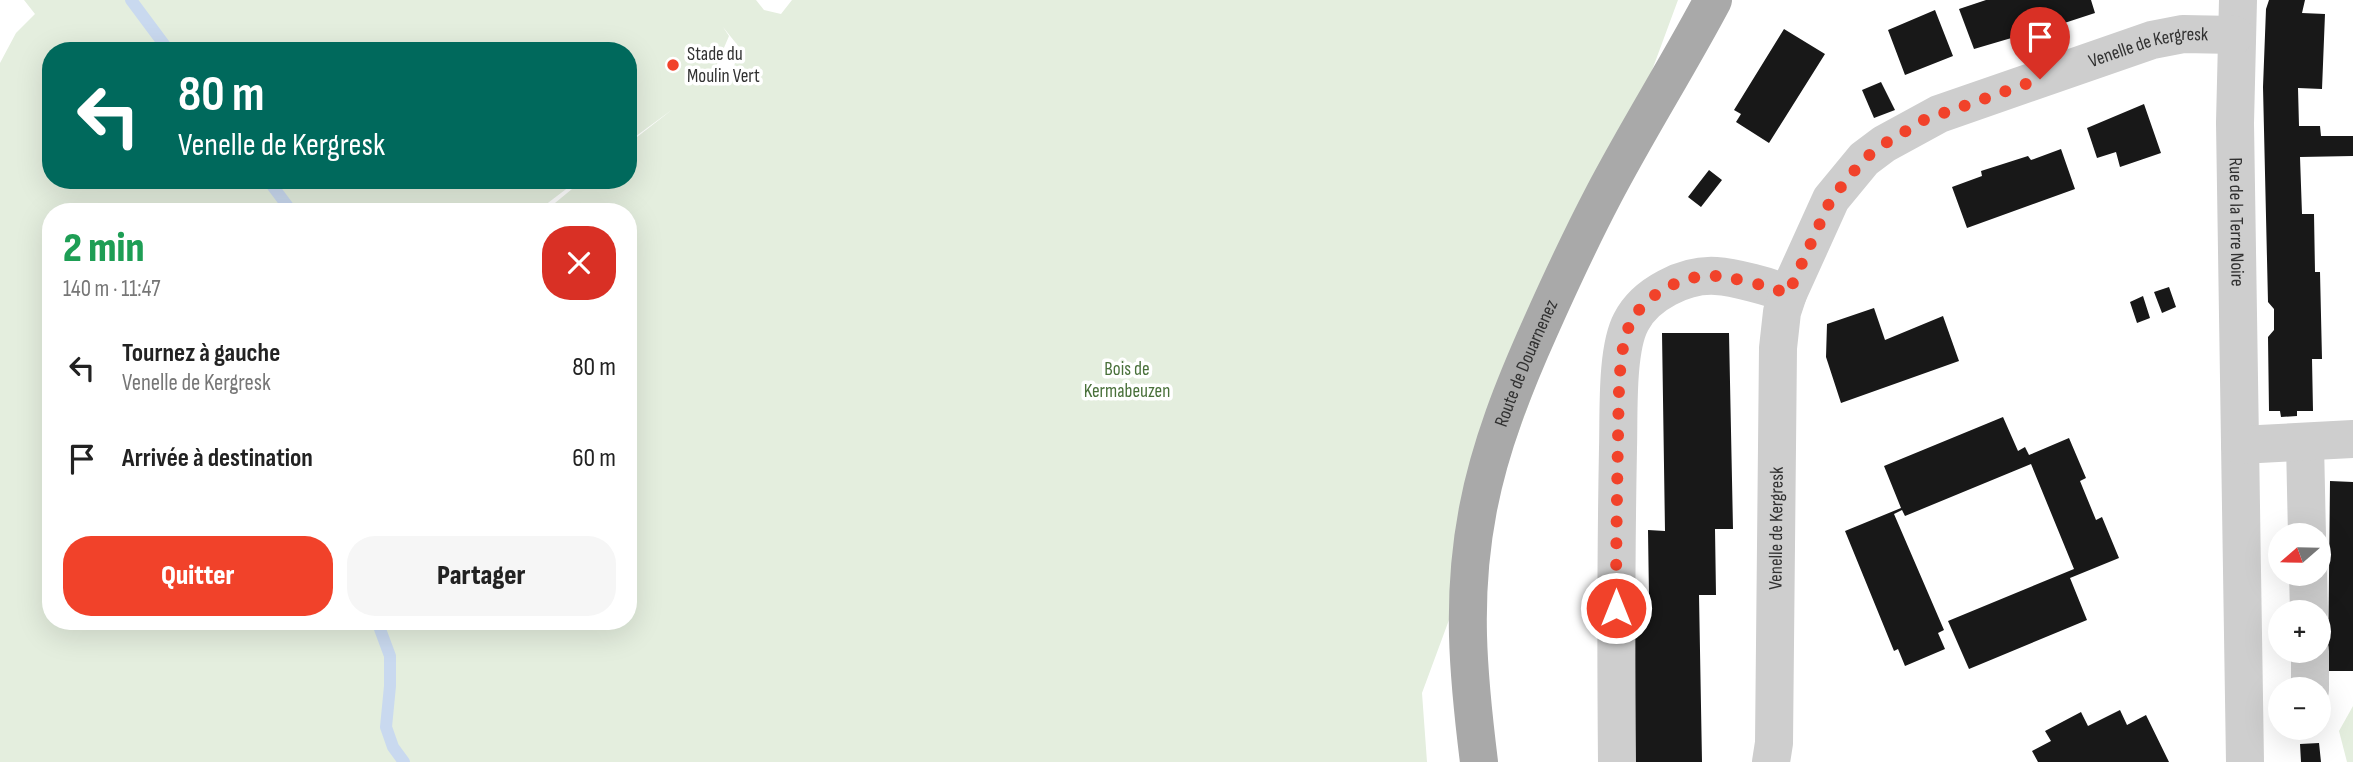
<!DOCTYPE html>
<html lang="fr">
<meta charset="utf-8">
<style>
:root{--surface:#fff;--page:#f6f6f6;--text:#222;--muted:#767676;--accent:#f1422a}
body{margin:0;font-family:"Sofia Sans Condensed",sans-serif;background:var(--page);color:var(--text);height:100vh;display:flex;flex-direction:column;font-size:26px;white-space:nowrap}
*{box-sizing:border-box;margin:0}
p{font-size:23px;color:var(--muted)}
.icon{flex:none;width:38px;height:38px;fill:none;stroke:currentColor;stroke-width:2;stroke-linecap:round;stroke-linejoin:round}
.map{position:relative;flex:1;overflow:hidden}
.drawer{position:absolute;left:42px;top:203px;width:595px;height:427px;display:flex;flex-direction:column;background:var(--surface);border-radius:28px;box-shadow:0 7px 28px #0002}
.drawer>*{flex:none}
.hud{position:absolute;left:42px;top:42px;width:595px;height:147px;border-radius:28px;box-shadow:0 7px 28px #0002;background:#00695c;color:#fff;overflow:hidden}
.needle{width:46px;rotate:250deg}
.buttons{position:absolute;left:2268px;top:523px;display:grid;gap:14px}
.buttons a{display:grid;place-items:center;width:63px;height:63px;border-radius:50%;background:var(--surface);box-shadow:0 7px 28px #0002;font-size:35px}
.pin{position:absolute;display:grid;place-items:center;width:60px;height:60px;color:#fff;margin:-72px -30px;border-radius:50% 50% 50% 0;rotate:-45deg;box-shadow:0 0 7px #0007}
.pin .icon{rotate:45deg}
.me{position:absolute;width:77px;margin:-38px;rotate:0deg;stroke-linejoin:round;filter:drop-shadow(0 0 5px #0008)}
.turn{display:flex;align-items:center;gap:24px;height:147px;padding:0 21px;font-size:32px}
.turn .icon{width:91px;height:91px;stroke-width:2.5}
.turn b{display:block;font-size:49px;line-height:60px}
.round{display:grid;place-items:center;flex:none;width:74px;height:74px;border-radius:28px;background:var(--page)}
.headline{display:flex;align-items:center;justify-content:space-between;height:119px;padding:0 21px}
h1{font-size:42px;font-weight:800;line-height:52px;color:#1e9e55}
.button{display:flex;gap:14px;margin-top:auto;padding:14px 21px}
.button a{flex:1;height:80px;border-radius:28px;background:var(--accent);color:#fff;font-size:28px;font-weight:800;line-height:80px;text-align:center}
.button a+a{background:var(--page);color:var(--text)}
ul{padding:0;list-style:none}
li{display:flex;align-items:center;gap:21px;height:91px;padding:0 21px}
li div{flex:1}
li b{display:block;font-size:26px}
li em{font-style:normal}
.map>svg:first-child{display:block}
.green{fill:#e4eede;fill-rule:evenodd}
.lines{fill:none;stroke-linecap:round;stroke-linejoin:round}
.stream{stroke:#c9d9ef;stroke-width:12}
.building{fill:#181818}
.minor{stroke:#cecece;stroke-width:38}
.major{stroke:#a9a9a9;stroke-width:38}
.route{stroke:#f1422a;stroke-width:12;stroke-dasharray:0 21.6}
.poi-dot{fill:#f1422a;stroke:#fff;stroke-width:2.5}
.labels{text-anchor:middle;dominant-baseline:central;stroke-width:7;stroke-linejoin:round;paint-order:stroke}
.street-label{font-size:19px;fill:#313131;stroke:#fff}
.poi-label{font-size:19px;fill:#313131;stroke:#fff;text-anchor:start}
.park-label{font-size:19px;fill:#49703a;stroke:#fff}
</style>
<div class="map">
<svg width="2353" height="762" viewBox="0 0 2353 762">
<rect width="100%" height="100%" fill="#fff"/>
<!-- green -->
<path class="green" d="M24 0H756L764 10 781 14 792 0H1678L1422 693 1427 762H0V63L16 33 35 14ZM723 27 739 47 730 82 711 78 729 36ZM51 51H628V142L673 109 628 144V180H583L544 212H628V621H51V212H536L578 180H51Z
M2353 706V762H2347L2339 731Z"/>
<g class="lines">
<!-- stream -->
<path class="stream" d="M131 0 169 51
M268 180 292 212
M377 621 390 656V686L386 727 393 747 404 762"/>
</g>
<!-- building -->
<path class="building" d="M1986 0H2091L2095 13 2043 30 2045 35 2027 40 2025 34 1974 49 1959 9Z
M2269 0H2305L2302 13 2325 14 2322 89 2298 88 2299 126H2320L2321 136H2353V156L2300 157 2302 214H2314L2315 272H2320L2322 359H2312L2313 411H2297V416L2281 417 2280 411H2269L2268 337 2274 330V309L2268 302 2263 87 2266 9Z
M1935 10 1953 56 1905 75 1888 30Z
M1784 29 1825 54 1769 143 1736 122 1741 114 1734 110Z
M1881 82 1895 110 1874 118 1862 90Z
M2144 104 2161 153 2120 167 2116 152 2097 158 2087 128Z
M2061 149 2075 189 1967 228 1952 187 1982 176 1981 171 2028 156 2031 160Z
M1709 170 1722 180 1701 207 1688 197Z
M2169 287 2176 307 2162 313 2154 292Z
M2143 296 2150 318 2137 323 2130 302Z
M1874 308 1885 340 1943 316 1959 361 1841 403 1826 357 1827 324Z
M1662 333H1729L1733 529H1715L1716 595H1699L1702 762H1634L1631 597H1649L1648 530 1665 531Z
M2003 417 2018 451 2025 447 2029 455 2069 438 2086 478 2080 481 2096 520 2102 517 2119 558 2070 578 2087 620 1969 669 1948 621 2074 569 2031 464 1905 516 1902 510 1894 514 1944 630 1938 633 1945 649 1905 666 1898 649 1894 651 1845 531 1901 508 1884 466Z
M2330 481 2353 482V671H2328Z
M2120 710 2127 725 2146 715 2169 762H2038L2032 751 2051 741 2045 731 2081 712 2088 726Z
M2319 743 2321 762H2301L2300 744Z"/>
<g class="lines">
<!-- minor -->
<g class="minor">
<path id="s1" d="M2238 0 2235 123 2245 762"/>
<path d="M2305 443 2307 536"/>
<path d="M2240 445 2353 439"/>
<path d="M2308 574 2309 612"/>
<path d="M2310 651V690"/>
<path d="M1617 762C1616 657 1616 553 1618 448 1619 415 1616 350 1631 322 1645 294 1685 274 1716 276 1734 277 1771 287 1788 294"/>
<path id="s2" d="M1771 762 1774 743 1778 348 1782 312 1788 294 1831 199 1864 159 1884 144 1939 114 2152 40 2183 34 2235 35"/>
</g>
<!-- major -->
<path class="major" id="s3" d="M1479 762C1468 674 1461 597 1478 509 1490 446 1514 386 1540 328 1560 283 1581 238 1604 194 1638 129 1678 66 1713 0"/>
</g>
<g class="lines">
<!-- route -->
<path class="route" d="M1616 608C1616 551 1617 494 1618 437 1619 407 1617 348 1631 322 1645 294 1685 273 1716 276 1733 277 1772 287 1788 294L1831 199 1864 159 1884 144 1924 120 2040 79"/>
</g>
<!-- markers -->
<circle class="poi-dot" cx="673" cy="65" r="7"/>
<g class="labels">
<!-- street labels -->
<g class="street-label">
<text stroke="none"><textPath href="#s2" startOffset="934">Venelle de Kergresk</textPath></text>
<text stroke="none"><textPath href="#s1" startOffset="222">Rue de la Terre Noire</textPath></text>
<text stroke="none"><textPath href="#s3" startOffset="408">Route de Douarnenez</textPath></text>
<text stroke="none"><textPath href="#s2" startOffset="234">Venelle de Kergresk</textPath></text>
</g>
<!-- poi labels -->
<g class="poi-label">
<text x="687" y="54">Stade du<tspan x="687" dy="22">Moulin Vert</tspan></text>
</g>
<!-- park labels -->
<g class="park-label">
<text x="1127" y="369">Bois de<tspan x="1127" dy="22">Kermabeuzen</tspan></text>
</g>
</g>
</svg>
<div class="buttons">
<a><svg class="needle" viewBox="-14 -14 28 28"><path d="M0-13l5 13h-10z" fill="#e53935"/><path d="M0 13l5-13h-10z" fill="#767676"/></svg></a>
<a>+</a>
<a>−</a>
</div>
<div class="pin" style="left:2040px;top:79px;background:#d93025"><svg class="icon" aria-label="arrive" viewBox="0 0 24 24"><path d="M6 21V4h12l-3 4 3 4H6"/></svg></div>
<svg class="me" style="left:1616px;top:608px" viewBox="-20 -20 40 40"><circle r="17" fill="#f1422a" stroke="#fff" stroke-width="3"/><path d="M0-11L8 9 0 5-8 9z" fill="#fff"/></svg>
<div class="hud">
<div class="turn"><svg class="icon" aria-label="left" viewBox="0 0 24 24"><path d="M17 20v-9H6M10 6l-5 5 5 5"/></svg><div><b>80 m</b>Venelle de Kergresk</div></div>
</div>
<section class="drawer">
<div class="headline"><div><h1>2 min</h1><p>140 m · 11:47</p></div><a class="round" style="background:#d93025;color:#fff"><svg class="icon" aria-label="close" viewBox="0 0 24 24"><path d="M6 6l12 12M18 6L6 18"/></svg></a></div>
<ul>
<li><svg class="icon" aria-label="left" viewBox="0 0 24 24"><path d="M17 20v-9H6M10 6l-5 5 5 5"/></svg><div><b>Tournez à gauche</b><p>Venelle de Kergresk</p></div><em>80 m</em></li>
<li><svg class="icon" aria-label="arrive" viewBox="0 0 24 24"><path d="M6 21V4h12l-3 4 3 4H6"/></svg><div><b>Arrivée à destination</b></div><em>60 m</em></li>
</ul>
<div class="button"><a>Quitter</a><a>Partager</a></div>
</section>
</div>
